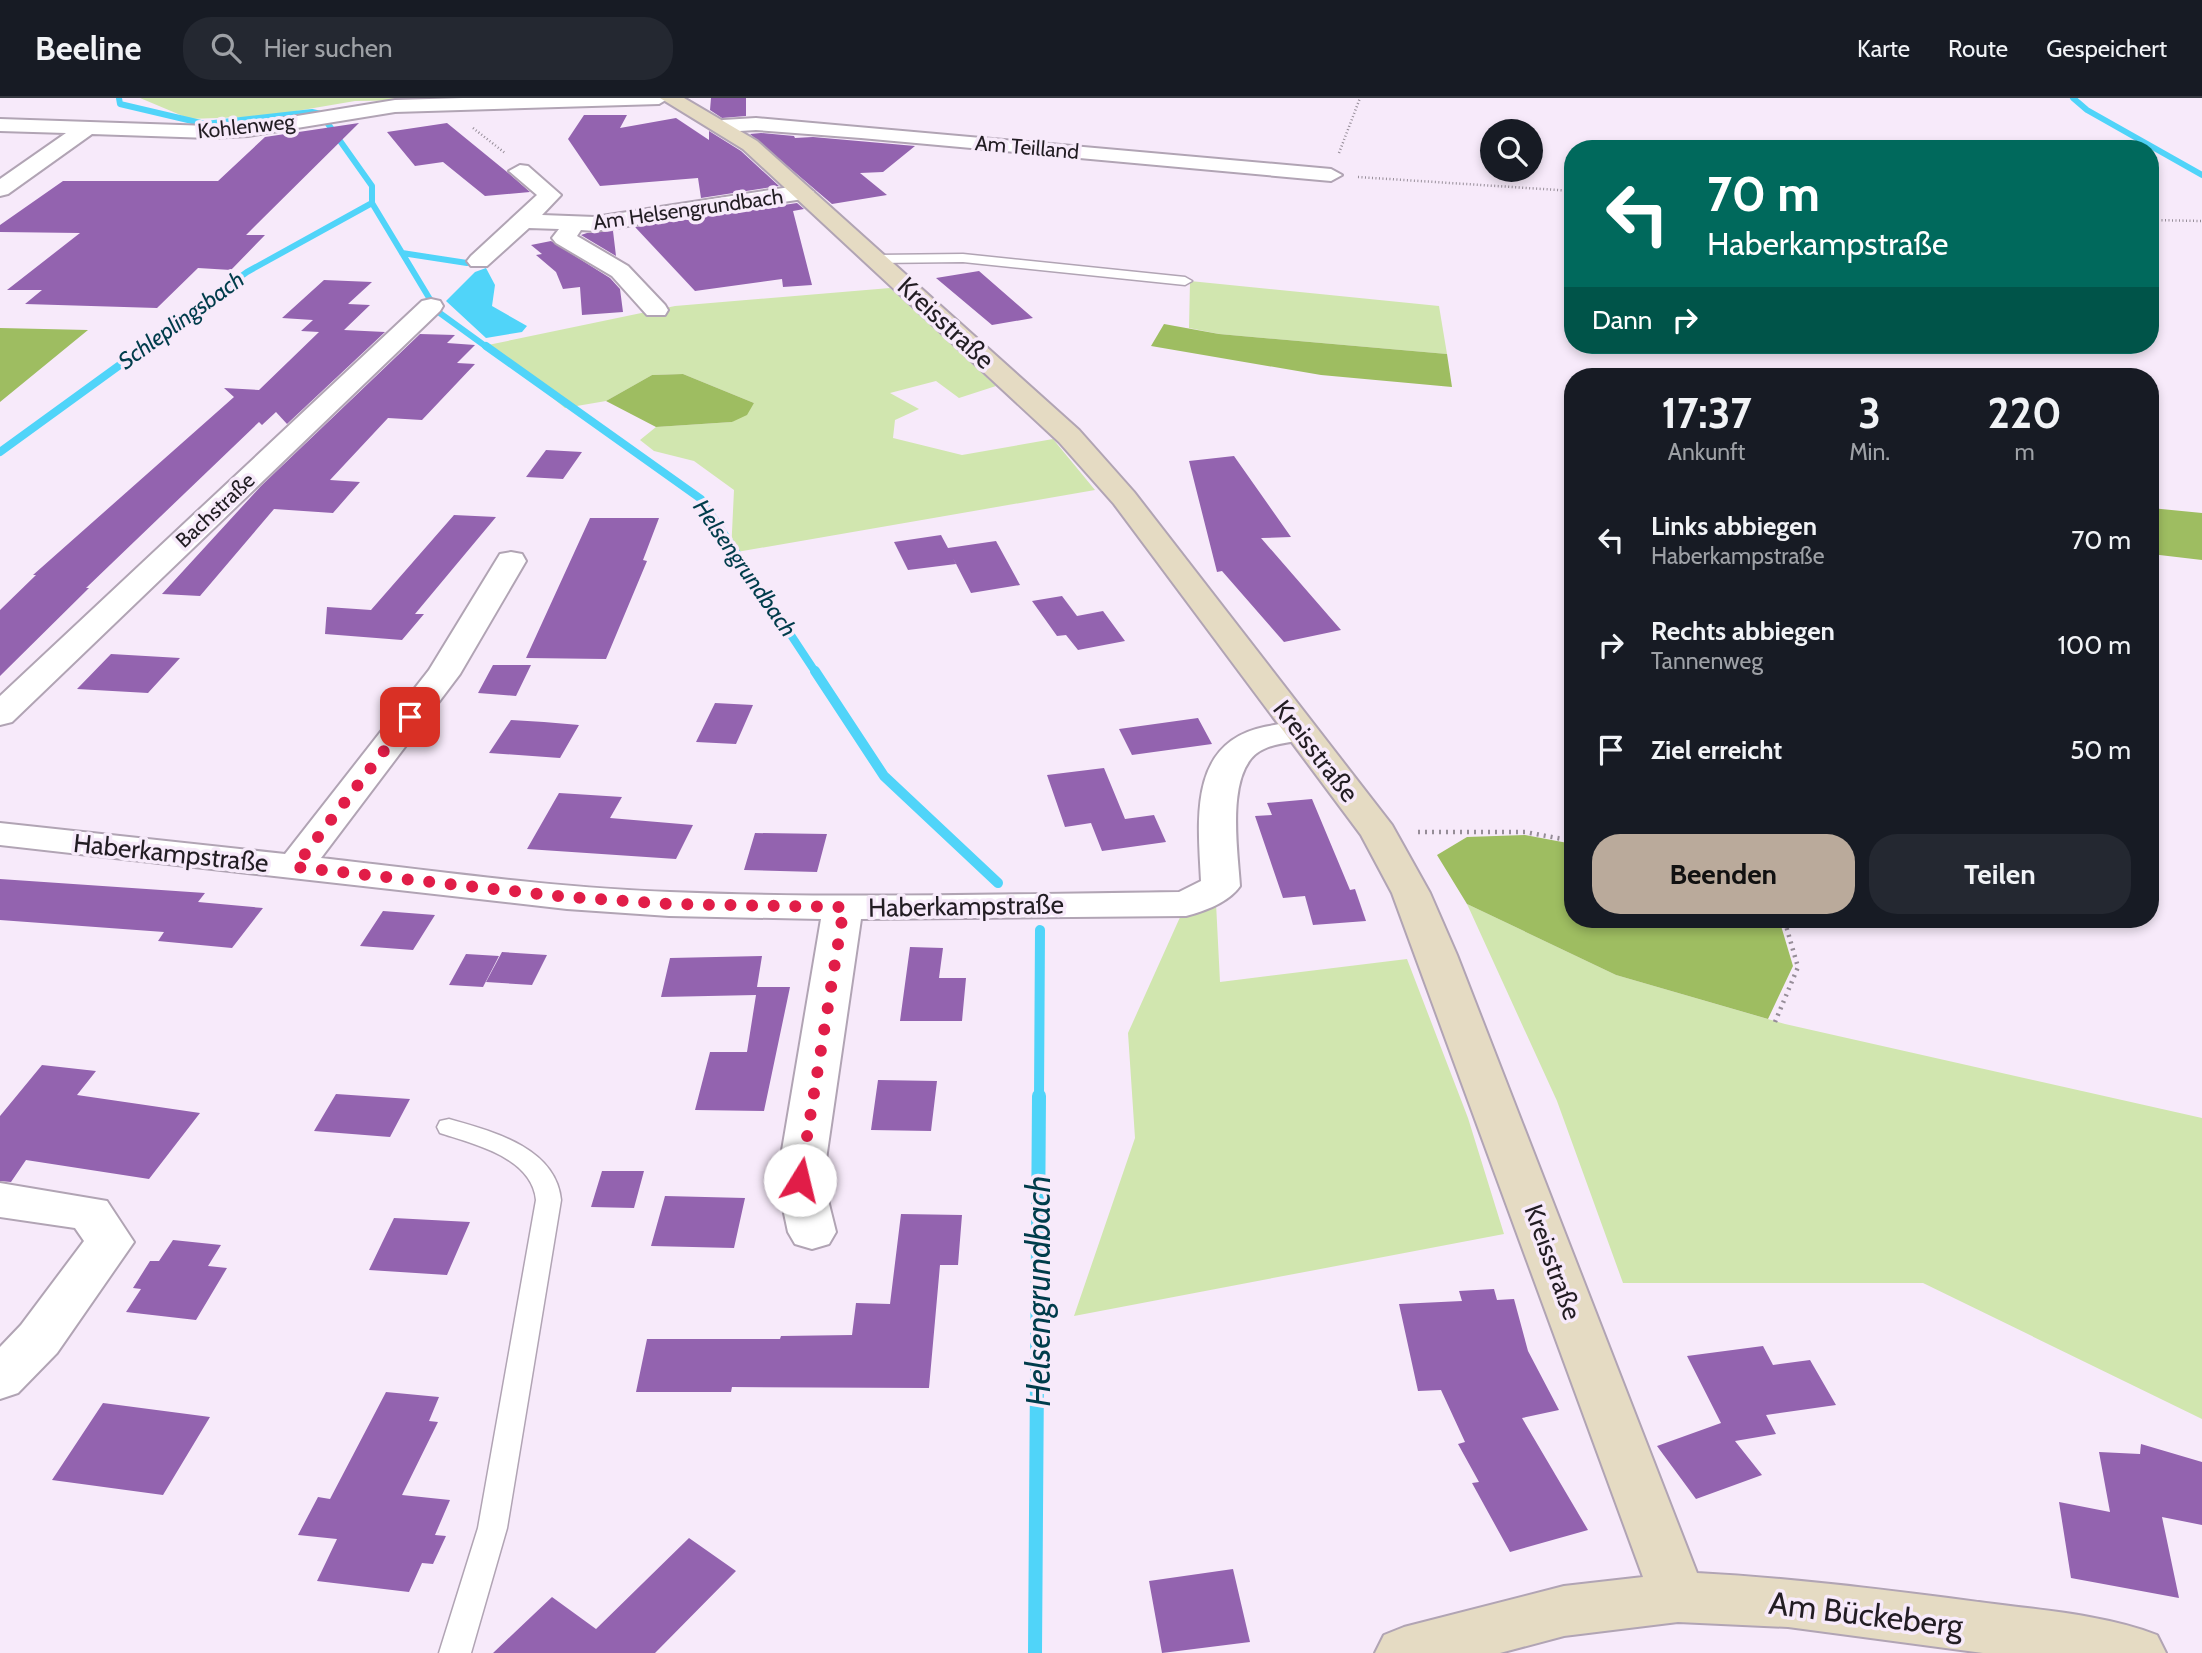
<!DOCTYPE html>
<html lang="de">
<meta charset="utf-8">
<style>
:root{--surface:#171b24;--page:#242831;--text:#f1f3f6;--muted:#9ea1a6;--line:#363941;--accent:#baaa9b}
body{margin:0;font-family:Cabin,sans-serif;background:var(--page);color:var(--text);height:100vh;display:flex;flex-direction:column;font-size:26px;white-space:nowrap}
*{box-sizing:border-box;margin:0}
p{font-size:23px;color:var(--muted)}
.icon{flex:none;width:38px;height:38px;fill:none;stroke:currentColor;stroke-width:2;stroke-linecap:round;stroke-linejoin:round}
.map{position:relative;flex:1;overflow:hidden}
.side{position:absolute;left:1564px;top:270px;width:595px;height:560px;display:flex;flex-direction:column;background:var(--surface);border-radius:28px;box-shadow:0 4px 10px #0003}
.side>*{flex:none}
.hud{position:absolute;left:1564px;top:42px;width:595px;height:214px;border-radius:28px;box-shadow:0 4px 10px #0003;background:#00695c;color:#fff;overflow:hidden}
.tools{position:absolute;left:1480px;top:21px;display:grid;gap:14px}
.tools a{display:grid;place-items:center;width:63px;height:63px;border-radius:50%;background:var(--surface);box-shadow:0 4px 10px #0003;font-size:35px}
.pin{position:absolute;display:grid;place-items:center;width:60px;height:60px;color:#fff;margin:-30px;border-radius:14px;box-shadow:0 4px 10px #0006}
.me{position:absolute;width:77px;margin:-38px;rotate:9deg;stroke-linejoin:round;filter:drop-shadow(0 0 5px #0008)}
.turn{display:flex;align-items:center;gap:24px;height:147px;padding:0 28px;font-size:32px}
.turn .icon{width:91px;height:91px;stroke-width:2.5}
.turn b{display:block;font-size:49px;line-height:60px}
.then{display:flex;align-items:center;height:66px;padding:0 28px;background:#0003;gap:14px;font-size:26px}
.eta{display:flex;justify-content:space-evenly;align-items:center;height:119px;text-align:center}
.eta b{font-size:42px;font-weight:800;line-height:49px}
.action{display:flex;gap:14px;margin-top:auto;padding:14px 28px}
.action a{flex:1;height:80px;border-radius:28px;background:var(--accent);color:#111;font-size:28px;font-weight:800;line-height:80px;text-align:center}
.action a+a{background:var(--page);color:var(--text)}
ul{padding:0;list-style:none}
li{display:flex;align-items:center;gap:21px;height:105px;padding:0 28px}
li div{flex:1}
li b{display:block;font-size:26px}
li em{font-style:normal}
header{display:flex;align-items:center;gap:42px;box-sizing:border-box;height:98px;padding:0 35px;background:var(--surface);border-bottom:2px solid var(--line)}
header strong{font-size:33px}
nav{display:flex;gap:38px;margin-inline-start:auto;font-size:24px}
.search{width:490px;height:63px;background:var(--page);display:flex;align-items:center;gap:18px;box-sizing:border-box;padding:0 24px;border-radius:28px;color:var(--muted);font-size:26px}
.map>svg:first-child{display:block}
.green{fill:#d1e6af}
.forest{fill:#9ebd61}
.water{fill:#50d4f9}
.lines{fill:none;stroke-linecap:round;stroke-linejoin:round}
.stream-far3{stroke:#50d4f9;stroke-width:6}
.stream-far2{stroke:#50d4f9;stroke-width:8}
.stream-far1{stroke:#50d4f9;stroke-width:10}
.stream{stroke:#50d4f9;stroke-width:14}
.building{fill:#9363af}
.lane-casing{stroke:#b1a4b4;stroke-width:3}
.street-casing{stroke:#b1a4b4;stroke-width:4}
.secondary-casing{stroke:#b1a4b4;stroke-width:4}
.path-far1{stroke:#968d98;stroke-width:2.5;stroke-dasharray:1 2.5;stroke-linecap:butt}
.path{stroke:#968d98;stroke-width:4.5;stroke-dasharray:2 5;stroke-linecap:butt}
.lane{fill:#fff;fill-rule:evenodd}
.street{fill:#fff;fill-rule:evenodd}
.secondary{fill:#e5dbc3;fill-rule:evenodd}
.route{stroke:#e11d48;stroke-width:12;stroke-dasharray:0 21.6}
.labels{text-anchor:middle;dominant-baseline:central;stroke-width:7;stroke-linejoin:round;paint-order:stroke}
.far-street-label{font-size:21px;fill:#221d23;stroke:#f7eafa}
.far-water-label{font-size:23px;font-style:italic;fill:#003c4b;stroke:#f7eafa}
.street-label{font-size:26px;fill:#221d23;stroke:#f7eafa}
.near-street-label{font-size:32px;fill:#221d23;stroke:#f7eafa}
.near-water-label{font-size:33px;font-style:italic;fill:#003c4b;stroke:#f7eafa}
</style>
<header>
<strong>Beeline</strong>
<div class="search"><svg class="icon" aria-label="search" viewBox="0 0 24 24"><circle cx="10" cy="10" r="6"/><path d="M15 15l6 6"/></svg>Hier suchen</div>
<nav><a>Karte</a><a>Route</a><a>Gespeichert</a></nav>
</header>
<div class="map">
<svg width="2202" height="1555" viewBox="0 0 2202 1555">
<rect width="100%" height="100%" fill="#f7eafa"/>
<!-- green -->
<path class="green" d="M140 0H515V1L355 3 267 18 190 21Z
M1190 183 1439 208 1447 256 1219 236 1189 230Z
M890 190 996 288 959 300 936 283 890 295 919 311 895 322 893 340 962 357 1053 341 1095 392 731 455 734 392 694 363 654 353 640 342 656 329 732 324 754 305 683 276 652 277 606 303 565 310 488 247 675 208Z
M1216 805 1220 884 1407 861 1468 1020 1504 1136 1074 1218 1135 1040 1128 935 1181 817Z
M1467 806 1616 877 1785 926 2202 1020V1321L1923 1185H1623L1557 1003Z"/>
<!-- forest -->
<path class="forest" d="M1164 226 1219 236 1447 256 1452 289 1321 277 1151 248Z
M0 230 88 232 0 304Z
M683 276 754 305 747 317 732 324 656 329 606 303 652 277Z
M2151 410 2202 415V462L2151 456Z
M1525 737 1573 746V821H1779L1793 868 1768 921 1616 877 1467 806 1437 757 1467 739Z"/>
<!-- water -->
<path class="water" d="M486 170 495 187 492 208 527 228 522 234 486 240 446 203 475 174Z"/>
<g class="lines">
<!-- stream-far3 -->
<path class="stream-far3" d="M119 0 120 6 205 26 312 14 321 16 372 88V105
M2073 0 2087 12 2202 77
M372 105 437 213 488 250
M402 155 467 165
M143 250 247 174 372 105"/>
<!-- stream-far2 -->
<path class="stream-far2" d="M486 248 701 401 816 575
M0 354 146 248"/>
<!-- stream-far1 -->
<path class="stream-far1" d="M815 573 884 678 998 785
M1039 1000 1040 832"/>
<!-- stream -->
<path class="stream" d="M1035 1555 1039 998"/>
</g>
<!-- building -->
<path class="building" d="M711 0H746V18L722 20 710 12Z
M584 17H627L620 30 676 20 709 42V33L741 53 779 88 701 100 698 80 600 88 568 41Z
M359 25 246 137H265L231 172 198 170 157 210 25 206 42 192H7L80 135 0 134V127L63 83H218L265 39Z
M447 25 507 74 530 94 485 98 443 64 415 68 387 34Z
M761 35 794 38 795 40 813 39 915 48 883 74 860 75 887 97 832 106 750 36Z
M797 105 804 111 793 113 812 187 783 189 782 181 695 193 635 129Z
M613 133 616 158 581 137 587 135Z
M551 143 610 180 620 191 623 214 582 217 580 189 563 191 556 174 536 157 542 156 531 147Z
M979 173 1033 220 992 227 936 180Z
M324 182 372 184 348 206 370 207 344 232 385 234 287 326 276 314 262 327 259 324 86 490H89L0 578V512L36 477H33L234 299 224 290 259 292 319 234 301 233 313 222 282 220Z
M420 236 455 237 447 245 475 247 457 265 475 266 422 322 388 320 330 382 360 384 333 415 274 411 200 498 162 496 261 388Z
M546 352 582 354 563 381 526 379Z
M1234 358 1291 439 1261 440 1341 532 1284 544 1222 473 1217 474 1189 363Z
M454 417 496 419 415 516H424L402 542 325 536 327 509 371 512Z
M590 420H659L643 462 647 463 606 561 526 560Z
M941 437 948 450 996 443 1020 487 971 495 953 460 956 466 908 472 894 444Z
M1062 498 1077 518 1103 513 1125 543 1078 552 1066 537 1057 538 1032 503Z
M111 556 180 560 148 595 77 591Z
M493 567H531L516 598 478 595Z
M715 605 753 607 736 646 696 644Z
M1198 620 1212 646 1132 657 1119 631Z
M511 622 544 624 579 627 560 660 489 655Z
M1104 670 1125 721 1154 717 1166 744 1102 753 1091 725 1065 729 1047 677Z
M559 695 622 699 610 720 693 727 676 761 527 751Z
M1312 701 1350 792 1355 791 1366 823 1313 827 1305 798 1283 800 1255 718 1272 717 1267 705Z
M755 735 827 736 817 774 744 772Z
M0 781 205 795 198 804 263 810 232 850 158 843 164 834 0 822Z
M383 813 435 817 413 852 360 848Z
M910 849 943 850 939 880H966L962 923H900Z
M502 854 547 857 532 887 486 884Z
M466 856 499 858 483 889 449 887Z
M762 858 757 889H790L764 1013 695 1012 710 954H747L756 897 661 899 670 860Z
M42 967 96 973 77 997 200 1015 149 1081 26 1062 11 1084 0 1083V1018Z
M878 982 937 983 931 1033 871 1032Z
M336 996 410 1001 390 1039 314 1033Z
M602 1073H644L634 1110 591 1109Z
M665 1098 745 1100 734 1150 651 1148Z
M901 1116 962 1117 958 1167H940L929 1290 732 1289 731 1294H636L647 1241H780L781 1238 852 1237 856 1205 890 1206Z
M394 1120 470 1124 447 1177 369 1172Z
M173 1142 221 1147 208 1168 227 1170 196 1222 126 1214 141 1191 133 1190 150 1163H159Z
M1494 1191 1497 1202 1514 1201 1528 1253 1559 1312 1522 1320 1588 1432 1510 1454 1472 1385 1479 1384 1458 1346 1465 1344 1441 1292 1418 1293 1399 1206 1462 1203 1459 1193Z
M1763 1248 1773 1267 1810 1262 1836 1307 1766 1317 1776 1336 1735 1343 1762 1377 1696 1401 1657 1348 1721 1325 1687 1258Z
M386 1294 439 1299 429 1323 438 1324 402 1397 450 1402 435 1437 446 1438 433 1466 422 1465 409 1494 317 1483 337 1441 298 1437 318 1399 330 1401Z
M103 1305 210 1319 163 1397 52 1382Z
M2141 1346 2202 1364V1427L2162 1419 2179 1500 2071 1480 2059 1404 2110 1414 2099 1354 2140 1356Z
M689 1440 736 1473 655 1555H493L552 1499 596 1531Z
M1233 1471 1250 1544 1162 1555 1149 1483Z"/>
<g class="lines">
<!-- lane casing -->
<g class="lane-casing">
<path id="lane" d="M963 156 1185 179 1192 183 1185 187 963 164 877 165 871 161 877 157Z
M449 1021C491 1033 556 1049 561 1102L507 1430 471 1555H439L478 1430 536 1102C532 1059 473 1046 440 1035L437 1029 440 1023Z"/>
</g>
<!-- street casing -->
<g class="street-casing">
<path id="street" d="M463 0H669L659 6 395 14 248 38 210 40 92 36 8 96 0 98V81L66 35 0 33V21L210 28 248 26 395 2Z
M756 20 1331 71 1342 77 1331 83 861 40 756 32 723 34 713 28 723 22Z
M520 67 528 68 561 97 542 117 595 119 803 87 814 94 803 101 595 133 581 132 577 138 628 168 665 207 668 212 665 217H647L612 178 556 145 552 140 559 131 529 130 487 168H471L467 163 471 158 537 97 509 73Z
M431 201 440 203 443 208 440 213 12 624 0 627V598L422 203Z
M511 454 522 456 526 463 460 576 321 760C437 773 553 790 670 794 839 801 1009 796 1179 794L1201 783C1198 722 1188 645 1264 629 1280 626 1296 622 1312 626L1317 633 1312 640C1298 644 1278 644 1264 651 1224 668 1238 753 1240 788 1229 804 1205 813 1186 818L861 821 823 1082 836 1134 829 1146 812 1151 795 1146 788 1134 777 1082 821 821 669 818 567 811 0 747V725L285 756 429 572 500 456Z
M0 1085 107 1103 134 1144 57 1255 18 1295 0 1301V1249L21 1227 84 1143 75 1130 0 1119Z"/>
</g>
<!-- secondary casing -->
<g class="secondary-casing">
<path id="secondary" d="M660 0H684L757 43 1079 332 1134 394 1392 727 1430 795 1457 857 1697 1475C1792 1480 1885 1492 1979 1504 2037 1512 2102 1516 2157 1537L2166 1555H1983L1788 1529 1678 1524 1564 1538 1500 1555H1375L1384 1537 1404 1529 1564 1488 1643 1479 1392 795 1361 737 1114 406 1059 344 743 51Z"/>
</g>
<!-- path-far1 -->
<path class="path-far1" d="M473 30 505 55
M1339 55 1360 0
M1358 79 1573 93
M2151 122 2202 123"/>
<!-- path -->
<path class="path" d="M1418 734H1525L1573 743
M1775 924 1798 869 1784 821"/>
<!-- lane -->
<use href="#lane" class="lane"/>
<!-- street -->
<use href="#street" class="street"/>
<!-- secondary -->
<use href="#secondary" class="secondary"/>
</g>
<g class="lines">
<!-- route -->
<path class="route" d="M410 619 295 769 567 799 669 806 844 809 800 1082"/>
</g>
<g class="labels">
<!-- far-street labels -->
<g class="far-street-label">
<text transform="translate(246 28) rotate(-6)">Kohlenweg</text>
<text transform="translate(1027 49) rotate(5)">Am Teilland</text>
<text transform="translate(688 111) rotate(-8)">Am Helsengrundbach</text>
<text transform="translate(215 412) rotate(-43)">Bachstraße</text>
</g>
<!-- far-water labels -->
<g class="far-water-label">
<text transform="translate(181 222) rotate(-36)">Schleplingsbach</text>
<text transform="translate(745 470) rotate(55)">Helsengrundbach</text>
</g>
<!-- street labels -->
<g class="street-label">
<text transform="translate(946 225) rotate(43)">Kreisstraße</text>
<text transform="translate(1316 653) rotate(52)">Kreisstraße</text>
<text transform="translate(171 755) rotate(6)">Haberkampstraße</text>
<text transform="translate(966 808) rotate(-1)">Haberkampstraße</text>
<text transform="translate(1553 1164) rotate(70)">Kreisstraße</text>
</g>
<!-- near-street labels -->
<g class="near-street-label">
<text transform="translate(1866 1516) rotate(7)">Am Bückeberg</text>
</g>
<!-- near-water labels -->
<g class="near-water-label">
<text transform="translate(1038 1193) rotate(-90)">Helsengrundbach</text>
</g>
</g>
</svg>
<div class="tools">
<a><svg class="icon" aria-label="search" viewBox="0 0 24 24"><circle cx="10" cy="10" r="6"/><path d="M15 15l6 6"/></svg></a>
</div>
<div class="pin" style="left:410px;top:619px;background:#d93025"><svg class="icon" aria-label="arrive" viewBox="0 0 24 24"><path d="M6 21V4h12l-3 4 3 4H6"/></svg></div>
<svg class="me" style="left:800px;top:1082px" viewBox="-20 -20 40 40"><circle r="19" fill="#fff"/><path d="M0-13L10 11 0 6-10 11z" fill="#e11d48"/></svg>
<div class="hud">
<div class="turn"><svg class="icon" aria-label="left" viewBox="0 0 24 24"><path d="M17 20v-9H6M10 6l-5 5 5 5"/></svg><div><b>70 m</b>Haberkampstraße</div></div>
<div class="then">Dann<svg class="icon" aria-label="right" viewBox="0 0 24 24"><path d="M7 20v-9h11M14 6l5 5-5 5"/></svg></div>
</div>
<section class="side">
<div class="eta">
<div><b>17:37</b><p>Ankunft</p></div>
<div><b>3</b><p>Min.</p></div>
<div><b>220</b><p>m</p></div>
</div>
<ul>
<li><svg class="icon" aria-label="left" viewBox="0 0 24 24"><path d="M17 20v-9H6M10 6l-5 5 5 5"/></svg><div><b>Links abbiegen</b><p>Haberkampstraße</p></div><em>70 m</em></li>
<li><svg class="icon" aria-label="right" viewBox="0 0 24 24"><path d="M7 20v-9h11M14 6l5 5-5 5"/></svg><div><b>Rechts abbiegen</b><p>Tannenweg</p></div><em>100 m</em></li>
<li><svg class="icon" aria-label="arrive" viewBox="0 0 24 24"><path d="M6 21V4h12l-3 4 3 4H6"/></svg><div><b>Ziel erreicht</b></div><em>50 m</em></li>
</ul>
<div class="action"><a>Beenden</a><a>Teilen</a></div>
</section>
</div>
